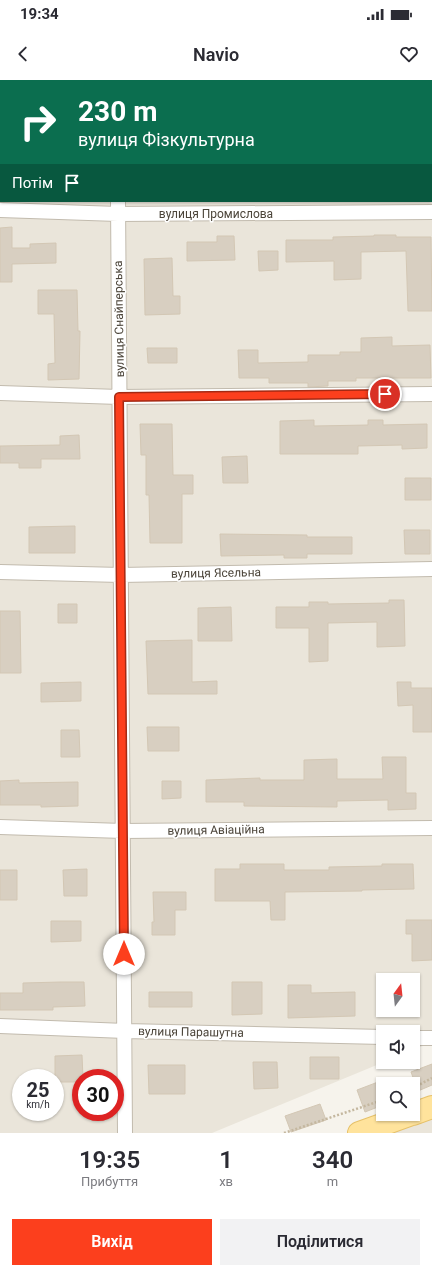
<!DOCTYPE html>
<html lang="uk">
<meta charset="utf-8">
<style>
:root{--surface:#fff;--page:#f2f2f3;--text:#2b2b33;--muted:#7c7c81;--accent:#fc3f1d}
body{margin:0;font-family:Roboto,sans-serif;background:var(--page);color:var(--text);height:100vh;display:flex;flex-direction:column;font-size:15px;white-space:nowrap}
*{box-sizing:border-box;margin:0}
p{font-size:13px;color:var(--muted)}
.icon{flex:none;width:22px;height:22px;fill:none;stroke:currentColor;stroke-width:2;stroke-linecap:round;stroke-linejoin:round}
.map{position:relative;height:1053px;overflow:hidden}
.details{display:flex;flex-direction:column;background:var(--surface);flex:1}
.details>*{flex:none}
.guide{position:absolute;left:0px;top:0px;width:432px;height:122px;box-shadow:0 1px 3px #0004;background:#0b6e4f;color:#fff;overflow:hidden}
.needle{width:26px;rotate:15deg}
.tools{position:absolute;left:376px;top:893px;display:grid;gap:8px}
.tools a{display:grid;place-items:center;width:44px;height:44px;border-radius:0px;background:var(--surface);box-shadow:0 1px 3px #0004;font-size:20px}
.speed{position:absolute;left:12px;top:989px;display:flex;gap:8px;font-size:20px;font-weight:700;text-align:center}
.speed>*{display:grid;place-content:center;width:52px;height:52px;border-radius:50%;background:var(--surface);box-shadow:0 1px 3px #0004;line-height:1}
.speed small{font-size:10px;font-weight:400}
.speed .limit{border:6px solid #d22;background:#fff;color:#111}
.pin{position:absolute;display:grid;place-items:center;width:34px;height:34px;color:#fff;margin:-17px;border:2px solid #fff;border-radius:50%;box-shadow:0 1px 4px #0007}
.me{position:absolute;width:44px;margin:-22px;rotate:0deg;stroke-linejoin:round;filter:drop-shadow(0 0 3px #0008)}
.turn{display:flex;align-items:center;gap:14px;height:84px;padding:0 12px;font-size:18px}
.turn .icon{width:52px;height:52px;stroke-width:2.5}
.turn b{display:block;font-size:28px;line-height:34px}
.then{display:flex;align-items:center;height:38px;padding:0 12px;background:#0003;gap:8px;font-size:15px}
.eta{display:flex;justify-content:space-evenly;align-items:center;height:68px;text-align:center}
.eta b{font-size:24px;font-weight:600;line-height:28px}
.primary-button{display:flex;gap:8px;margin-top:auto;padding:8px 12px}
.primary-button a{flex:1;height:46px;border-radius:0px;background:var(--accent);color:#fff;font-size:16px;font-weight:600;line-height:46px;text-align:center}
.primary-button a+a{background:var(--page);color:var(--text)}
.status{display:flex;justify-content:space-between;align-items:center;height:28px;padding:0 20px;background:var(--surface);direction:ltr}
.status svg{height:11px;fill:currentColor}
header{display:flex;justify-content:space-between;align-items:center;height:52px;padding:0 12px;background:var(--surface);font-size:18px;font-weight:600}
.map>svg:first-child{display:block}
.residential{fill:#eae5da;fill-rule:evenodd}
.building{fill:#d8cfc1;stroke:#d3c7b4}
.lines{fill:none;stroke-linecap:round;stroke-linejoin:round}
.street-casing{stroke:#c2bbae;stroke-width:16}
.primary-casing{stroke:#e6c16a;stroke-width:24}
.path{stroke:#c4b79f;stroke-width:2.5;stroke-dasharray:2 2;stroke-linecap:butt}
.street{stroke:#fff;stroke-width:14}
.primary{stroke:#ffe39c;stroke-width:22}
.route-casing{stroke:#a42913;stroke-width:10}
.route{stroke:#fc3f1d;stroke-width:7}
.labels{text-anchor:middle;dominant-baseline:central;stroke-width:3;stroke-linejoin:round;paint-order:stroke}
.street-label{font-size:12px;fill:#4b4439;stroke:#fff}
</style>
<div class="status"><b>19:34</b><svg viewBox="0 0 49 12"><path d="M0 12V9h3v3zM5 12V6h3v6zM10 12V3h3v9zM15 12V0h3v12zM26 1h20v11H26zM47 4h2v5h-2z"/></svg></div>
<header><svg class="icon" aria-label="back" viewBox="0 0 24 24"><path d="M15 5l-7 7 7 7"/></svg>Navio<svg class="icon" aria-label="heart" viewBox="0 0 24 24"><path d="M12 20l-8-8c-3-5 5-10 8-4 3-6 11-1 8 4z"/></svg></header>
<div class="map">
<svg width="432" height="1053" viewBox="0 0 432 1053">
<rect width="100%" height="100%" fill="#f6f3ec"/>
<!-- residential -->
<path class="residential" d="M0 0H432V962L413 970V952H383V982H384L212 1053H0ZM1 1H431V121H1ZM383 900H413V930H383ZM21 998H55V1032H21ZM81 998H115V1032H81Z
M432 1038V1053H391Z"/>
<!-- building -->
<path class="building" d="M12 147V168H30V164L56 163V183L12 184V202H0V148Z
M374 155H396V157H431L432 231H408L406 171 361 172V199L334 200V181L286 182V160H333V157L374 156Z
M217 156H234L235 180 187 181V162H217Z
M258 171H278V190L259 191Z
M172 178 173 216H180V234L145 235 144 179Z
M38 210H77L78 251H80L79 299 48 300V284L55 283 54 234H38Z
M392 257V266L430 265 431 298H356V301H328V306L308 307V303H269V298H239L238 270H258V283L308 282V275H340V272H361V258Z
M147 268H177V283H148Z
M314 340V346L368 345V340H383V345L427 344V368L402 369V365L358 366V374H280V341Z
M140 344H172L173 395H193V414H182V463H150L149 415H146V375H141Z
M79 355 80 379H41V388H19V383H0V366L60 365V356Z
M247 376 248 403H223L222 377Z
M405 398H431V420H405Z
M75 446V473H29V447Z
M404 450H430V474H405Z
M220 454 307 455V457H352V474H307V478H284V475L221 476Z
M389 520H404L405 566 377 567V542L328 543V581L309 582V548H276V527H309V522H328V524L389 523Z
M58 524H77V543H58Z
M231 527 232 561H198V528Z
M0 531H20L21 593H0Z
M192 560V602L217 601V614H148L146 561Z
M81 602V621L41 622V603Z
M397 602H411V608H432V652H413V625L398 626Z
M147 647H179V671H148Z
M61 650H79L80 677H61Z
M382 677H406V713H416V729L388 730V720L337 721V727L244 726V722H206V700L260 698V700H304V680L337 679V699H383Z
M19 700V703L78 702V726L41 727V725H0V701Z
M162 701H181V718L162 719Z
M240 784H284V790H329V787L382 786V784H413L414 809 362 810V811L285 812V840H271L270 821H215V789H240Z
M87 789V816H64L63 790Z
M0 790H17V820H0Z
M153 812H186V830H175V855H152V842H154Z
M406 840H432V880L412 881V854H406Z
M51 841H81V861L51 862Z
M61 902H84L85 926 53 927V930H0V913H23V903Z
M232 902H262V934L232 935Z
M288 905H311V913L355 912V936L288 938Z
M149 912H192V927H149Z
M82 975 83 998H81V1002H55V976Z
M310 977H339V999H310Z
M253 982H277L278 1008 254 1009Z
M432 984V1005L418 1011 411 992Z
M148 985H185V1014H149Z
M378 1002 383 1016V1025L365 1032 357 1010Z
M320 1024 326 1040 291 1052 285 1036Z"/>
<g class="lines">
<!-- street casing -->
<g class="street-casing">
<path id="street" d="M117 0V1
M118 121 125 1053
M0 130 118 134 432 132
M0 313 119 317 432 314
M0 492 121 495 432 489
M0 747 123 751 432 748
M0 946 125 951 383 957
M413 958H432"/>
</g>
<!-- primary casing -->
<g class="primary-casing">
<path id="primary" d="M413 1034 432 1027
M359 1053 412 1034"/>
</g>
<!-- path -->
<path class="path" d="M413 1008 432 998
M284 1053 383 1020"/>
<!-- street -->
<use href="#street" class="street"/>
<!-- primary -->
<use href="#primary" class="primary"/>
</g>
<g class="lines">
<!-- route casing -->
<g class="route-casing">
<path id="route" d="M124 874 119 317 385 314"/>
</g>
<!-- route -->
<use href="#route" class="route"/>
</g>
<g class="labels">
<!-- street labels -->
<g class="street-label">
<text x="216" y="134">вулиця Промислова</text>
<text transform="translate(119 239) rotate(-91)">вулиця Снайперська</text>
<text transform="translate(216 493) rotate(-1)">вулиця Ясельна</text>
<text transform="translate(216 750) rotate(-1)">вулиця Авіаційна</text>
<text transform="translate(191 952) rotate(1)">вулиця Парашутна</text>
</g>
</g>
</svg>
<div class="tools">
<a><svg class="needle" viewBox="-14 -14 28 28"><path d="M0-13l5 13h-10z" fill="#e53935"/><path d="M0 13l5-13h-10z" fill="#7c7c81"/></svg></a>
<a><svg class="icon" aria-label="sound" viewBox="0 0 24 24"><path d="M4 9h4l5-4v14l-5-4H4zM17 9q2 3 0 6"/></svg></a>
<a><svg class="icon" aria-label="search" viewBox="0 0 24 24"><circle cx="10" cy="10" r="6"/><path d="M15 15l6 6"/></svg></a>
</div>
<div class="speed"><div>25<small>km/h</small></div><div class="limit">30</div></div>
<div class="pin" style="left:385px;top:314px;background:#d93025"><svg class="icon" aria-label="arrive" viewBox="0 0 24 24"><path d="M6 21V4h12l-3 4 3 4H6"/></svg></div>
<svg class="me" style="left:124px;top:874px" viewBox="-20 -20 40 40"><circle r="19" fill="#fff"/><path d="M0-13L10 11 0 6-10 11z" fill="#fc3f1d"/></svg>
<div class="guide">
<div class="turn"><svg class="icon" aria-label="right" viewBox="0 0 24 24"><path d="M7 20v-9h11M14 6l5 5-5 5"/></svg><div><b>230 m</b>вулиця Фізкультурна</div></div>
<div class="then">Потім<svg class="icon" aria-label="arrive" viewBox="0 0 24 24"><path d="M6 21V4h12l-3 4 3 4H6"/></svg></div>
</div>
</div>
<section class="details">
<div class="eta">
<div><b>19:35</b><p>Прибуття</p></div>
<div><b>1</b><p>хв</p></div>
<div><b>340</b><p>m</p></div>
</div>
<div class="primary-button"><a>Вихід</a><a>Поділитися</a></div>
</section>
